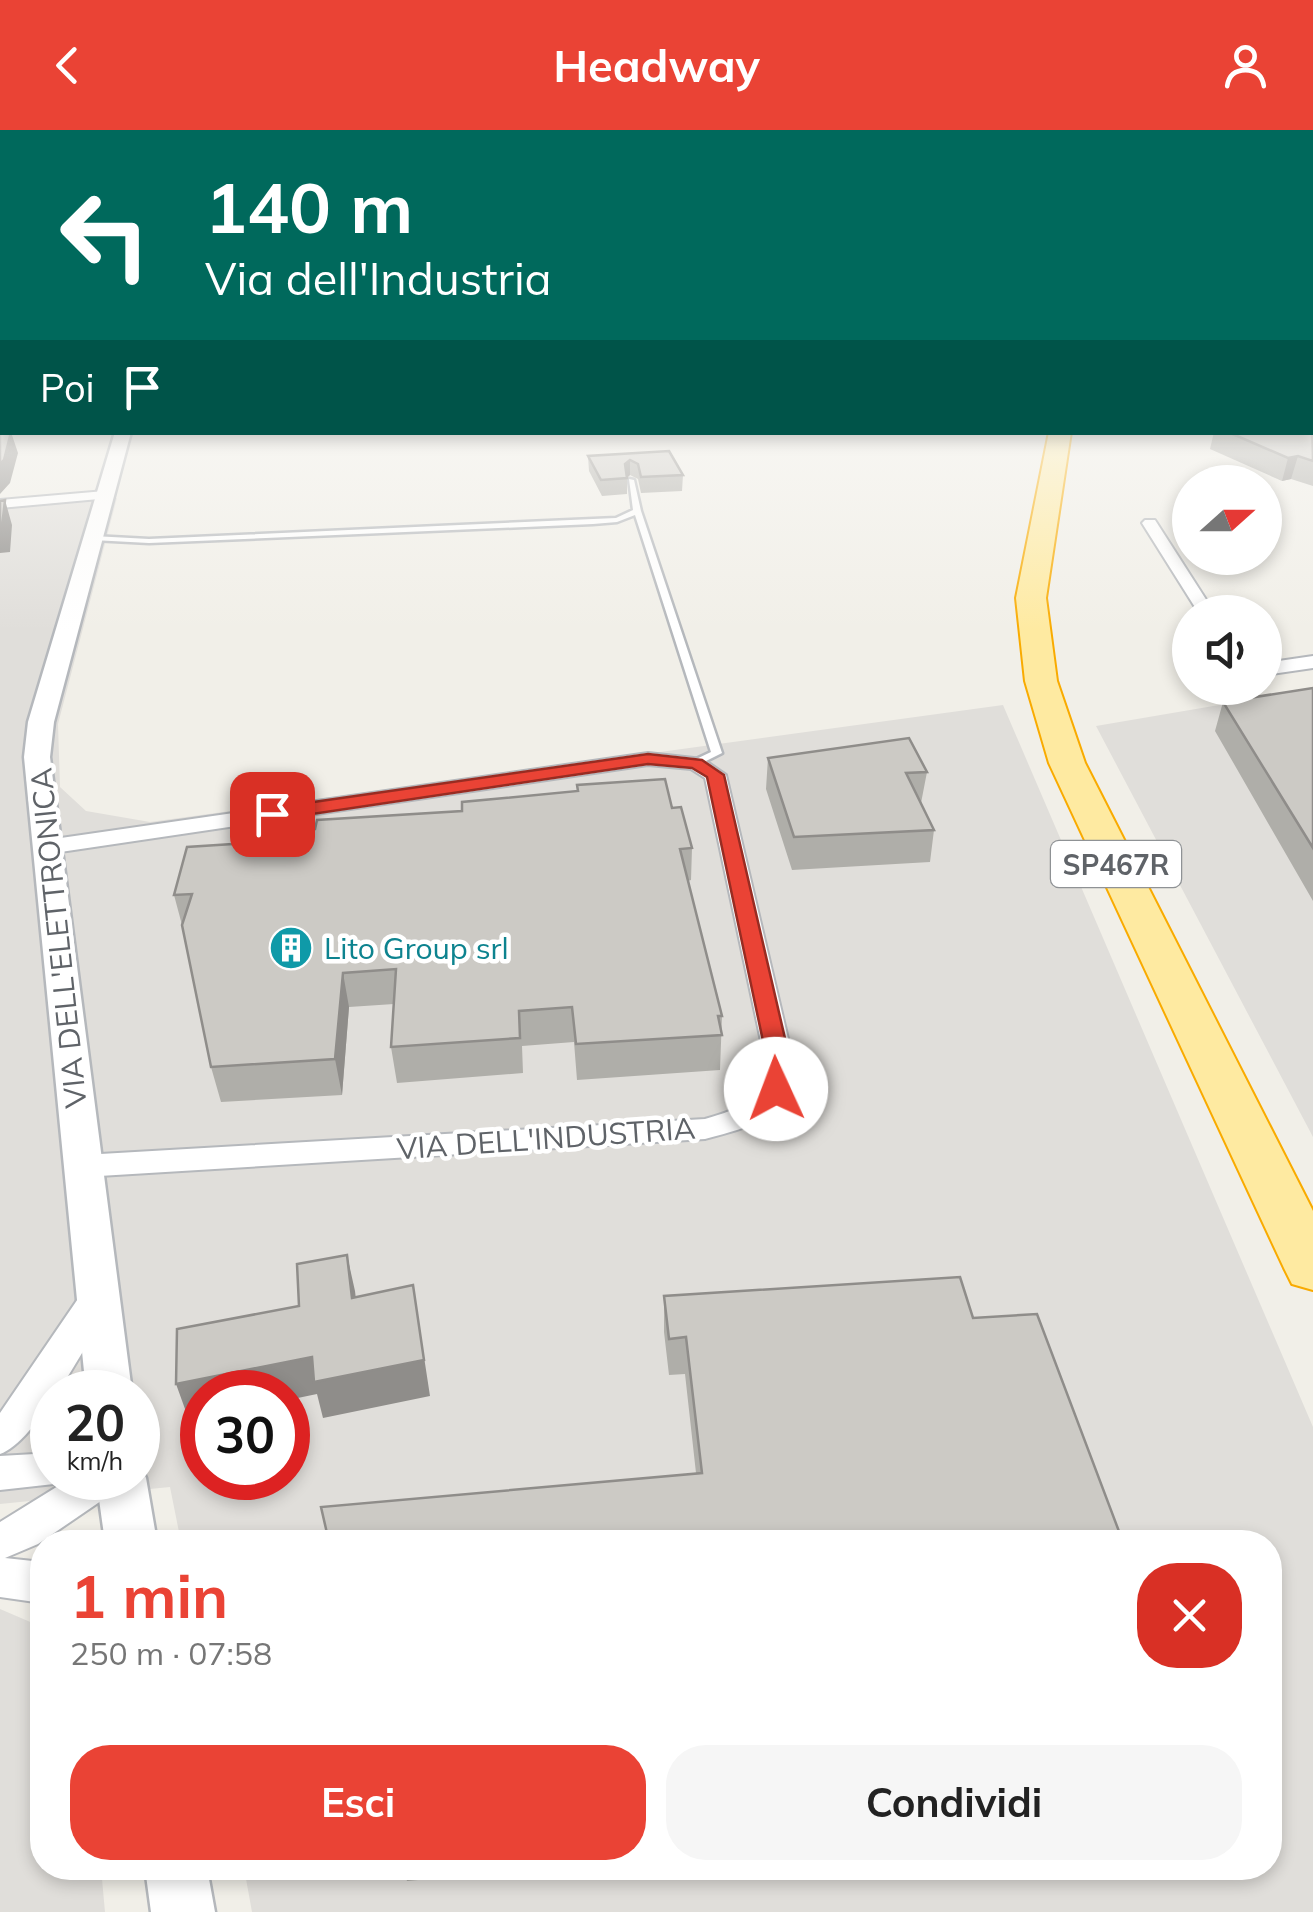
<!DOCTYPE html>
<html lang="it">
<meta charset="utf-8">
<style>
:root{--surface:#fff;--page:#f6f6f6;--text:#222;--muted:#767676;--accent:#ea4335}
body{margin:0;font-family:Mulish,sans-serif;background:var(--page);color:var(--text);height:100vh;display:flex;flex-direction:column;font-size:38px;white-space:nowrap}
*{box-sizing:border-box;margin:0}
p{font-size:32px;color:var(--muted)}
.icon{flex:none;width:55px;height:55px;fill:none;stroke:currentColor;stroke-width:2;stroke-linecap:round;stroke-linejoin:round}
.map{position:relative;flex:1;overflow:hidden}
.side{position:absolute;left:30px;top:1400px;width:1252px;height:350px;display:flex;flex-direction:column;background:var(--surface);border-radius:40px;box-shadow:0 5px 15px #0003}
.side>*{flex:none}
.guide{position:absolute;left:0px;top:0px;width:1315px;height:305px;box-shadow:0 5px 15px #0003;background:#00695c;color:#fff;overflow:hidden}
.needle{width:65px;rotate:69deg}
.tools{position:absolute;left:1172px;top:335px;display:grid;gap:20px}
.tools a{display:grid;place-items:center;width:110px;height:110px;border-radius:50%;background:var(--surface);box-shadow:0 5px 15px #0003;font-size:50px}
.speed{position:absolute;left:30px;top:1240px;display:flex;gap:20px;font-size:50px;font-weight:700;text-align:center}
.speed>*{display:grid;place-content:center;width:130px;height:130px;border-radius:50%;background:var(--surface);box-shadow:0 5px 15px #0003;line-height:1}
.speed small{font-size:25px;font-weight:400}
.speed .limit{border:15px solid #d22;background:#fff;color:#111}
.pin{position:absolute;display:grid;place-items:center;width:85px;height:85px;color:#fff;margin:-42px;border-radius:20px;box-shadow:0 5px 15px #0006}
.me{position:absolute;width:110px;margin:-55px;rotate:358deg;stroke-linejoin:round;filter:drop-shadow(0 0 8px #0008)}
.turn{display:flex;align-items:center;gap:35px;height:210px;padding:0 40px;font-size:45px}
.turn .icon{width:130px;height:130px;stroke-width:2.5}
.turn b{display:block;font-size:70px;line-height:85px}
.then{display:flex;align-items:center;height:95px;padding:0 40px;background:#0003;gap:20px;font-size:38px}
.round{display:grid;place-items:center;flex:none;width:105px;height:105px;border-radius:40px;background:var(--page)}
.summary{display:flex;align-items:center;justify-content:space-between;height:170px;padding:0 40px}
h1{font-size:60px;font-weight:700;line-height:75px;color:var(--accent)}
.button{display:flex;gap:20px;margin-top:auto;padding:20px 40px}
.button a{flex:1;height:115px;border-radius:40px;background:var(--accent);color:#fff;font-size:40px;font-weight:700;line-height:115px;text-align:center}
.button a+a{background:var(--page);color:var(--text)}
header{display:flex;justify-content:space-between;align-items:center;height:130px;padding:0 40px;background:var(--accent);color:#fff;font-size:45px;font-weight:700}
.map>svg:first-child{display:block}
.industrial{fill:#e0deda;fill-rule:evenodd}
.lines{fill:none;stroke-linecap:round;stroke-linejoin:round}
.service-casing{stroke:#b5b8bc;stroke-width:5}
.minor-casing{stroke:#b5b8bc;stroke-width:4}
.tertiary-casing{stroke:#b5b8bc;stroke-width:5}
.trunk-casing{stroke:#f9ab00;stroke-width:4}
.service{fill:#fff;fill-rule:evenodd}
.minor{fill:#fff;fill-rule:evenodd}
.tertiary{fill:#fff;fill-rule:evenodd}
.trunk{fill:#feeaa1;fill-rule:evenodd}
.wall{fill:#afaea9}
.shaded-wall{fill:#8f8d8a}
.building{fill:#cccac5;stroke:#8f8d8a;stroke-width:2.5}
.route{fill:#ea4335;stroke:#982c22;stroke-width:2.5}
.labels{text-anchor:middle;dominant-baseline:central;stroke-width:9;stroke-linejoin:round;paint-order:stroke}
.shield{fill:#fff;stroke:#8f9295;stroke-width:2.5}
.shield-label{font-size:28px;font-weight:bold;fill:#5f6368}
.street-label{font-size:30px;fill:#5f6368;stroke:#fff}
.culture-label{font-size:30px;fill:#0d838f;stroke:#fff;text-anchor:start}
</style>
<header><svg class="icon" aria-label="back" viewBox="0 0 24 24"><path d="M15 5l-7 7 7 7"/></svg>Headway<svg class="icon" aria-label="person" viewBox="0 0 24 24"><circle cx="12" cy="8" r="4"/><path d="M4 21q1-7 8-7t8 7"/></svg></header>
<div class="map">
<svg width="1313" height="1782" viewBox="0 0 1313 1782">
<rect width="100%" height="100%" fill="#f1efe8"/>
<!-- industrial -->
<path class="industrial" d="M117 368 58 594 60 657 86 681 150 692 1003 575 1313 1297V1782H252L244 1738H1270V1412H181L170 1357 0 1374V379ZM52 1262H138V1348H52ZM202 1262H288V1348H202Z
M1313 559V1007L1096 596Z
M0 1479 42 1497V1738H101L105 1782H0Z"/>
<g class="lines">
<!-- service casing -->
<g class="service-casing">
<path id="service" d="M629 349 634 350 641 381 722 623 696 636 691 633 692 631 711 622 635 385 617 392 593 394 149 413 93 410 89 408 93 406 149 409 616 388 633 380Z"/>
</g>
<!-- minor casing -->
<g class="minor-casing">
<path id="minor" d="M105 361 112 365 110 368 0 378V370Z
M1145 390H1155L1214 482H1198L1142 393Z
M1313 526V538L1265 545V533Z
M648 623 703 629 726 645 793 930C784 989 757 995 705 1009L83 1047 72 1044 67 1036 72 1028 83 1025 705 989C744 978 757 971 765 930L705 648 691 639 648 635 47 724 35 717 47 710Z
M96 1156 108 1160 113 1170 108 1180C85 1215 36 1312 0 1324V1283L84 1160Z
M52 1323V1348H68L66 1351 71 1348H122L117 1360 38 1414 5 1428 42 1432V1473L0 1467V1392L63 1353 0 1360V1326Z"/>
</g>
<!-- tertiary casing -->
<g class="tertiary-casing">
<path id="tertiary" d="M115 302H131L54 592 50 627 132 1262H86L24 627 28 592Z
M139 1332 146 1348 157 1412H105L96 1348H138Z
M145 1738H207L215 1782H151Z"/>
</g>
<!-- trunk casing -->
<g class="trunk-casing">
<path id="trunk" d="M1049 302H1071L1046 468 1057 551 1085 633 1313 1081V1160L1292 1154 1284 1138 1049 633 1025 551 1016 468Z"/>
</g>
<!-- service -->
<use href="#service" class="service"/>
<!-- minor -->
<use href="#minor" class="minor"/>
<!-- tertiary -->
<use href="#tertiary" class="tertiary"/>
<!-- trunk -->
<use href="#trunk" class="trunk"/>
</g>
<!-- wall -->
<path class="wall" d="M1313 289V356L1291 349 1282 351 1210 319 1214 302H1312Z
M669 321 683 345 682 361 641 363 638 349 630 345 627 348V364L602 366 589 341 588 326Z
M1313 558V771L1215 601 1223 572Z
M768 628 927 642 921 673 934 700 930 732 792 740 766 659Z
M577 655 672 678 692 718 691 750 688 751 722 886 720 940 577 950 574 912 522 916 523 943 397 953 391 917 394 874 349 877 342 965 221 972 211 937 182 795 174 765 264 712 315 699 462 681 577 661Z
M664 1166 973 1188 1123 1412 696 1343 685 1244 669 1245 664 1202Z
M403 1738H551L407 1751Z"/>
<!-- shaded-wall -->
<path class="shaded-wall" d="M11 302 18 323 10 353 0 364V334Z
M1298 326 1291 349 1282 351 1288 328Z
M630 330V345L625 349V334Z
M5 370 12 395 10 422 0 423V397Z
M343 843 349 877 342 965 335 929Z
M347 1125 355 1161 360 1204 352 1168Z
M413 1155 430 1266 323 1288 317 1264 288 1270V1262H202V1287L189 1290 176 1254Z"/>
<!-- building -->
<path class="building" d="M1312 290 1313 331 1298 326 1288 328 1228 302H1312Z
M0 302H11L4 330 0 334Z
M669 321 683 345 641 347 638 334 630 330 625 334 627 348 601 350 588 326Z
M5 370 2 397H0V371Z
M1313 558V718L1223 572Z
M909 608 927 642 906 643 934 700 794 707 768 628Z
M665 649 672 678 681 677 692 718 680 719 722 886H718L722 905 576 914 572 877 519 881 520 908 391 917 396 839 343 843 335 929 211 937 182 795 192 764 174 765 187 717 264 712 266 702 315 699 317 690 462 681V672L578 661 577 655Z
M347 1125 352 1168 413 1155 424 1230 314 1252 312 1227 176 1254 177 1199 299 1176 297 1134Z
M960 1147 973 1188 1037 1184 1123 1412H329L321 1377 702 1343 686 1207 669 1209 664 1166Z"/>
<!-- sky -->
<linearGradient id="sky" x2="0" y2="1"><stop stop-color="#8fc3f1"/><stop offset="0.5" stop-color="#f9f8f5"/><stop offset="1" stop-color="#f9f8f5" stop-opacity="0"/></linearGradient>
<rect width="1313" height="501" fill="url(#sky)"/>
<!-- route -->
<path class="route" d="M648 624 702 630 724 645 790 930 784 964H767L763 959 767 930 707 647 692 638 648 634 272 690 263 684 272 678Z"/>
<!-- icons -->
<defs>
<g id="building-disc" transform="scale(2.25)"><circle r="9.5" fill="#0f9aa8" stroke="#fff"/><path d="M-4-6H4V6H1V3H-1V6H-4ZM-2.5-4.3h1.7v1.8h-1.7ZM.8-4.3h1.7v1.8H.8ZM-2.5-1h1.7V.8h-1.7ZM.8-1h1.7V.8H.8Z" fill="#fff"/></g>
</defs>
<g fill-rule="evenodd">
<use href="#building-disc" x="291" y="818"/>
</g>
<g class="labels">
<!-- shield labels -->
<rect class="shield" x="1051" y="711" width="130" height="46" rx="8"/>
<g class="shield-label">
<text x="1116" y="734">SP467R</text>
</g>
<!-- street labels -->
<g class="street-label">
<text transform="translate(58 808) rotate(-96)">VIA DELL'ELETTRONICA</text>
<text transform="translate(546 1008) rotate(-4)">VIA DELL'INDUSTRIA</text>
</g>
<!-- culture labels -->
<g class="culture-label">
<text x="324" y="818">Lito Group srl</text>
</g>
</g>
</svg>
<div class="tools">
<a><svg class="needle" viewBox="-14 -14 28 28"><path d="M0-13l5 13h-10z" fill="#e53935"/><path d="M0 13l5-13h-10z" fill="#767676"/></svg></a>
<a><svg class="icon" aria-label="sound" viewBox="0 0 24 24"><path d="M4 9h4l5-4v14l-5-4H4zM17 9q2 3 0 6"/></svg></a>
</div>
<div class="speed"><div>20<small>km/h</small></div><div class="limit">30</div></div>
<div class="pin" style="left:272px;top:684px;background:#d93025"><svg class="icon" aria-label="arrive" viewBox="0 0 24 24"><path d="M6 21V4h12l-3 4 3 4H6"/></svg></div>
<svg class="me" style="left:776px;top:959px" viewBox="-20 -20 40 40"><circle r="19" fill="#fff"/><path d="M0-13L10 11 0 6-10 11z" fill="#ea4335"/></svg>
<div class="guide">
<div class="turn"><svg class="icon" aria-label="left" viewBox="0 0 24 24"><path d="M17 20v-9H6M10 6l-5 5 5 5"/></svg><div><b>140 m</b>Via dell'Industria</div></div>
<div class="then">Poi<svg class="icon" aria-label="arrive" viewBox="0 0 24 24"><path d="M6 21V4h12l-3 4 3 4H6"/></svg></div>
</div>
<section class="side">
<div class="summary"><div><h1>1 min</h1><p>250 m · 07:58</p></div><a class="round" style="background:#d93025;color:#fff"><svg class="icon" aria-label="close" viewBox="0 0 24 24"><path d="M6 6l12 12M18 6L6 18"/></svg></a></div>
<div class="button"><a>Esci</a><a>Condividi</a></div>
</section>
</div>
